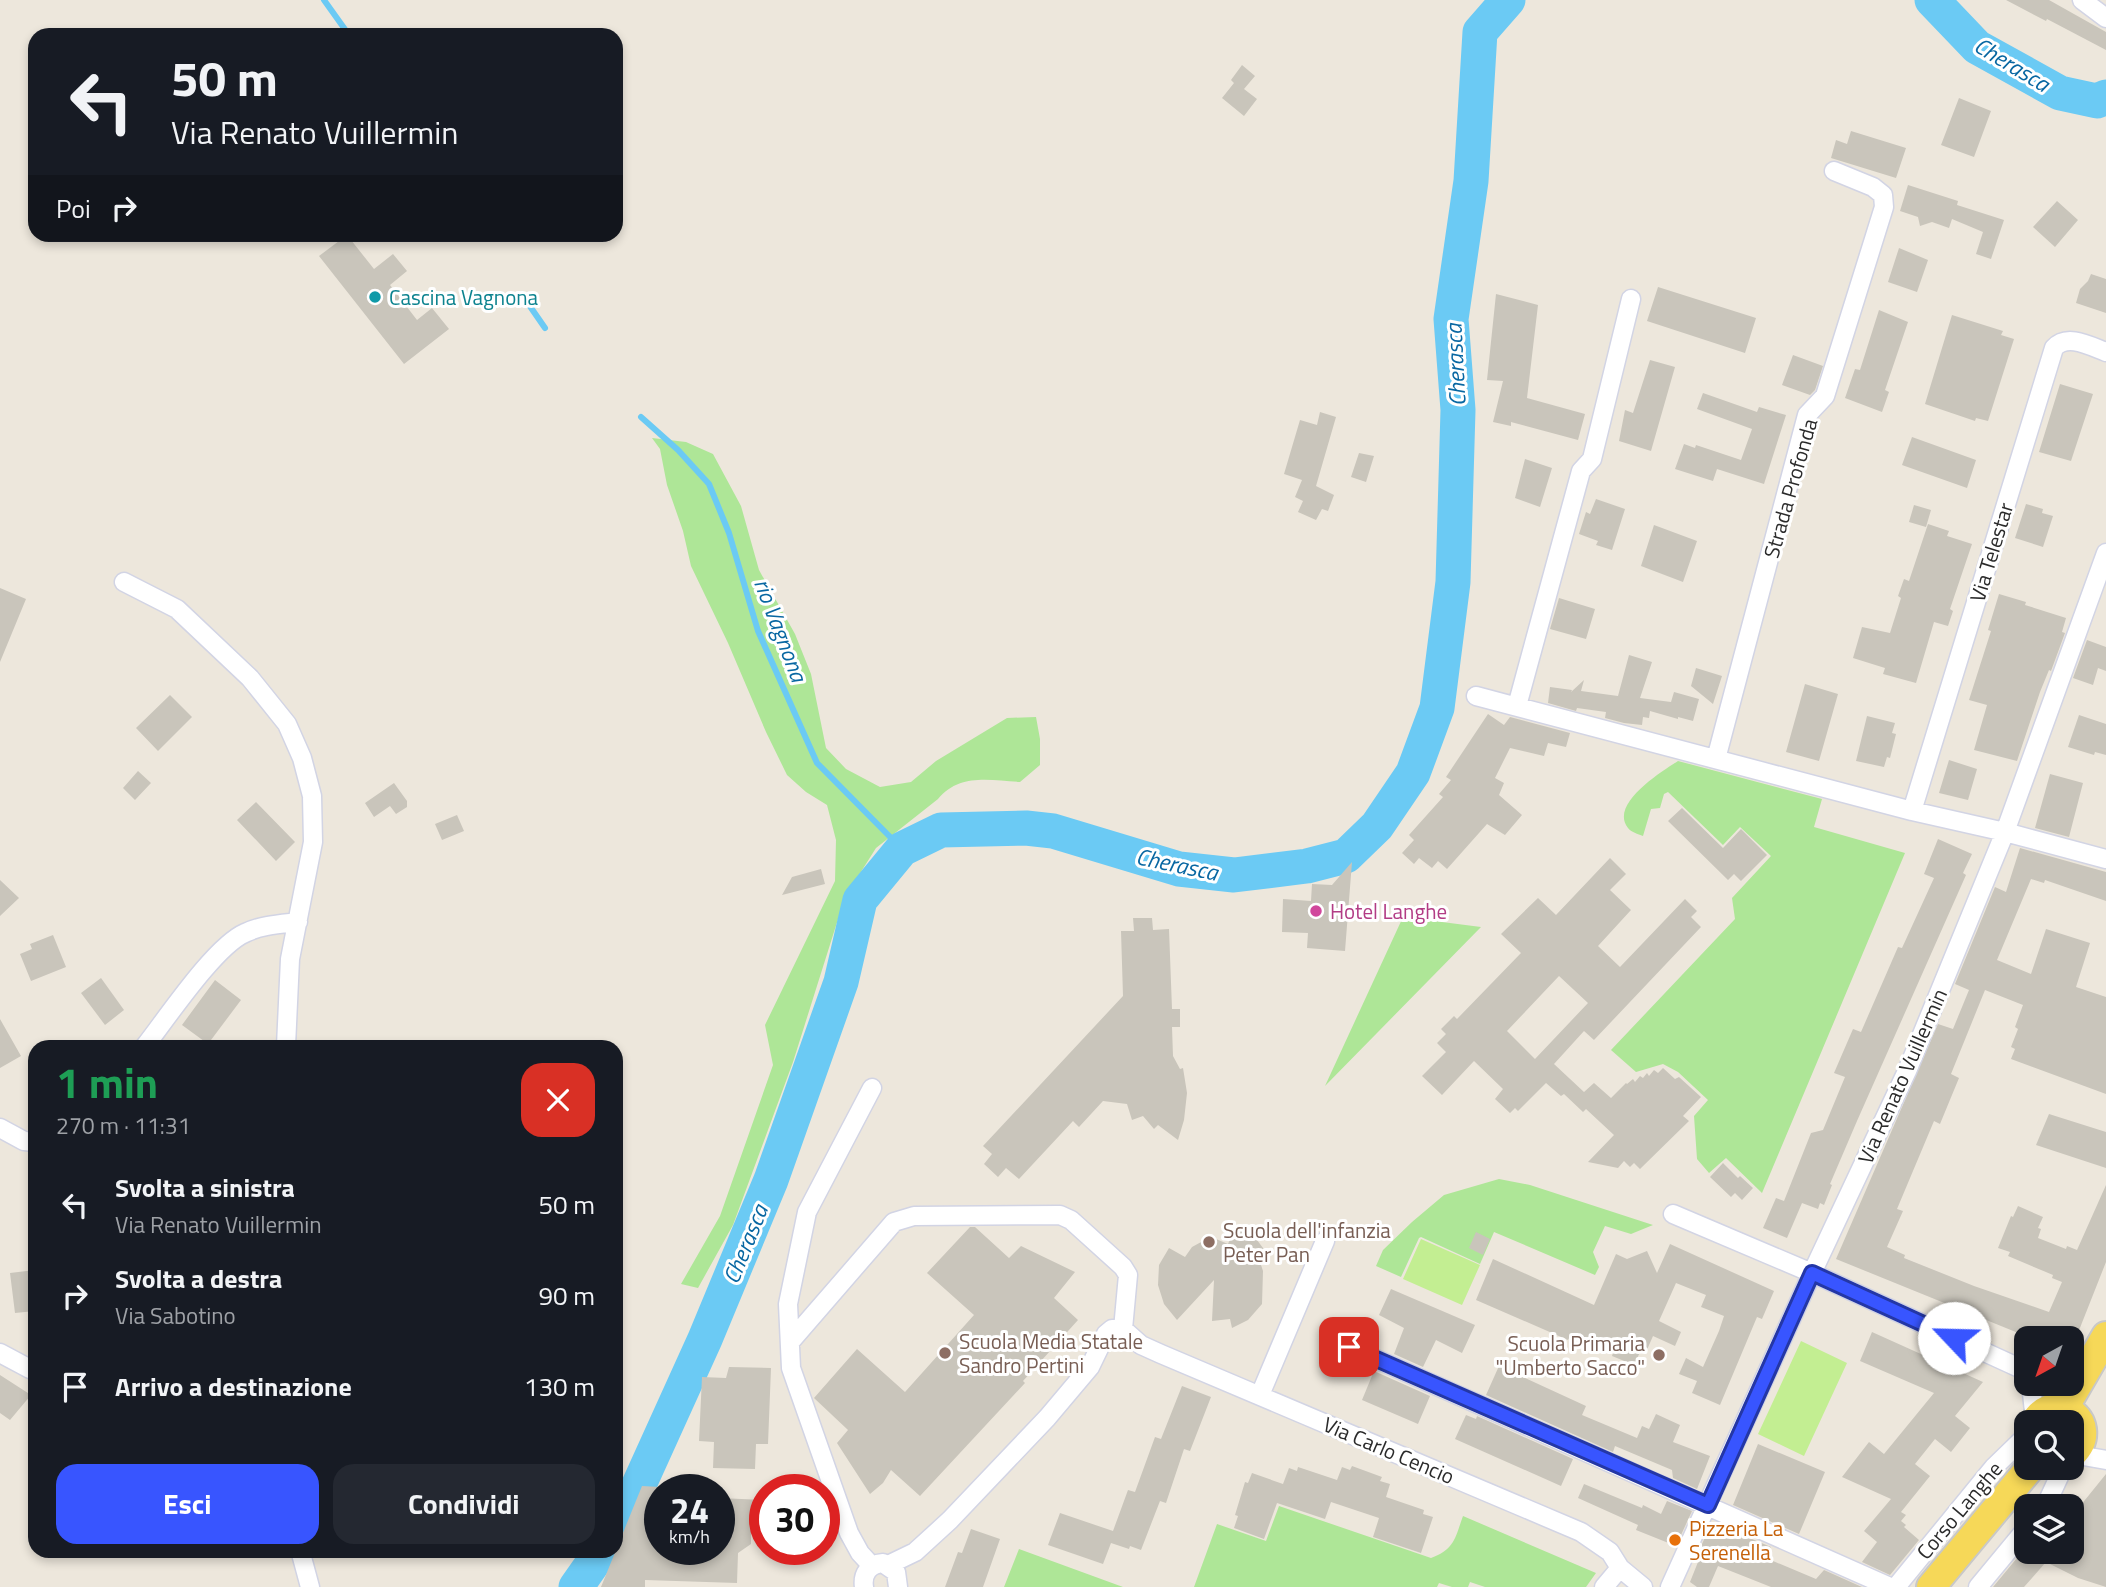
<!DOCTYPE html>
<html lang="it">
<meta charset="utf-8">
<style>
:root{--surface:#171b24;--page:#242831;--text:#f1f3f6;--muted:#9ea1a6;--accent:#3855ff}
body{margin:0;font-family:"Titillium Web",sans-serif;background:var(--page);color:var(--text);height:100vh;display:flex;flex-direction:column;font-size:26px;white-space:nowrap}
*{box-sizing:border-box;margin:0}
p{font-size:23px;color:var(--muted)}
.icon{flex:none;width:38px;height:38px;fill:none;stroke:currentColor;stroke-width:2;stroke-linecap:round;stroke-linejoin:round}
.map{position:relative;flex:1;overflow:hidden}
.sheet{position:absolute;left:28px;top:1040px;width:595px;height:518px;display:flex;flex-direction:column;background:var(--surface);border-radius:21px;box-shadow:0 4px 10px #0003}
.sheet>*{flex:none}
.hud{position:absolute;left:28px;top:28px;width:595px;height:214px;border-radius:21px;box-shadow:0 4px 10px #0003;background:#171b24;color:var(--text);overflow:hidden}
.needle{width:46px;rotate:220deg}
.tools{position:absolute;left:2014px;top:1326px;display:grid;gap:14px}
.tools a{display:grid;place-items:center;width:70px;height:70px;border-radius:14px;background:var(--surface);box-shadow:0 4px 10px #0003;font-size:35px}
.speed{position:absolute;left:644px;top:1474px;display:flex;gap:14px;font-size:35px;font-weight:700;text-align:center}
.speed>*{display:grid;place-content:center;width:91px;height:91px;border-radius:50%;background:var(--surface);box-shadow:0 4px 10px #0003;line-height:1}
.speed small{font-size:18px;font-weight:400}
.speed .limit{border:10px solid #d22;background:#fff;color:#111}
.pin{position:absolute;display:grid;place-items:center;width:60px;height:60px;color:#fff;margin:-30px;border-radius:14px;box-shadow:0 4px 10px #0006}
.me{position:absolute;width:77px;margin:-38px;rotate:294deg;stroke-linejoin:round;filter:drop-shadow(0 0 5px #0008)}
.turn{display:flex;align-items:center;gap:24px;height:147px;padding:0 28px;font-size:32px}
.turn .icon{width:91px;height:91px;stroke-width:2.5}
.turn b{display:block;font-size:49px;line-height:60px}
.then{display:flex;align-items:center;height:66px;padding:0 28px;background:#0003;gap:14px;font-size:26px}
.round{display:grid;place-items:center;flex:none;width:74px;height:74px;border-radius:21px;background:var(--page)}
.summary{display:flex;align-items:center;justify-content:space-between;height:119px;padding:0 28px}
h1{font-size:42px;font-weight:700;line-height:52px;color:#1e9e55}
.button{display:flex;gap:14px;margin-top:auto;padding:14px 28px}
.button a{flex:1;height:80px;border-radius:21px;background:var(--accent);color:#fff;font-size:28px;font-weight:700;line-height:80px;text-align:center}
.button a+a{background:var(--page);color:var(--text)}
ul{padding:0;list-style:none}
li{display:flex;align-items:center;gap:21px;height:91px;padding:0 28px}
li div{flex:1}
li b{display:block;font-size:26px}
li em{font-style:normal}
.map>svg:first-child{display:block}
.green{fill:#aee697}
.pitch{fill:#c3ee92}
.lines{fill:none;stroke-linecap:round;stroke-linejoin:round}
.stream{stroke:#6bcaf4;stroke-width:6}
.river{stroke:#6bcaf4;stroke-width:35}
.building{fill:#c9c5bb;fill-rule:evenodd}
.minor-casing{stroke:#d2d4e4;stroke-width:21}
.primary-casing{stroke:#c8c8c8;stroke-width:32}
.minor{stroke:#fff;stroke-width:18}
.primary{stroke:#f6d858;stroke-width:28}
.route-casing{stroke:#2437a6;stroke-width:18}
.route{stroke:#3855ff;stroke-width:12}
.culture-dot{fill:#0f9aa8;stroke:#fff;stroke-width:2.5}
.hotel-dot{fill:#d1479c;stroke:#fff;stroke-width:2.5}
.education-dot{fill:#8d6e63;stroke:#fff;stroke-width:2.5}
.food-dot{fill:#e8710a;stroke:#fff;stroke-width:2.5}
.labels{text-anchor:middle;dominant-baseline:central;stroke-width:6;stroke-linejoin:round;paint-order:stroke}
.culture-label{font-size:21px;fill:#0d838f;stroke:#fff;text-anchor:start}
.street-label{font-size:21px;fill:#2b2b2b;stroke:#fff}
.hotel-label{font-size:21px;fill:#b23c85;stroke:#fff;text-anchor:start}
.education-label{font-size:21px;fill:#785e54;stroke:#fff;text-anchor:start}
.food-label{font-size:21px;fill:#c56008;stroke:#fff;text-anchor:start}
.water-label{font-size:23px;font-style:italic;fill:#0867a2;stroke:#fff}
</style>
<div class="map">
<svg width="2106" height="1587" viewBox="0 0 2106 1587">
<rect width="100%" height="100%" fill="#ede7dc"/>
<!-- green -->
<path class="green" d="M652 438 686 442 713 454 741 506 759 570 795 634 811 674 826 748 846 769 880 787 911 782 936 761 1007 718 1036 717 1040 739V765L1020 782C990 780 959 773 938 799L876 848 845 897 793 1062 733 1225 698 1288 681 1284 720 1216 773 1065 765 1025 835 881 836 840 827 805 806 792 787 775 766 732 728 643 691 566 683 531 667 485 660 449Z
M1678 761 1822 799 1814 827 1905 853 1762 1193 1726 1158 1709 1173 1697 1159 1694 1116 1708 1100 1678 1072 1663 1064 1636 1072 1611 1050 1735 919 1732 898 1771 856 1740 827 1723 845 1668 792 1664 794 1660 808 1651 809 1643 836C1638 834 1631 832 1628 828 1609 804 1661 772 1678 761Z
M1403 917 1481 927 1325 1086Z
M1499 1179 1530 1185 1653 1225 1631 1234 1605 1226 1593 1252 1599 1267 1595 1275 1494 1232 1480 1264 1421 1237 1419 1238 1401 1277 1376 1266 1383 1250 1412 1222 1444 1195Z
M1279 1506 1431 1558C1455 1549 1455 1538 1463 1516L1596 1573 1586 1587H1485L1470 1582 1468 1587H1452L1439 1583 1437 1587H1194L1217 1524 1266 1541Z
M1019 1549 1123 1587H1004Z"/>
<!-- pitch -->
<path class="pitch" d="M1421 1239 1480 1265 1462 1305 1403 1279Z
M1801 1341 1847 1363 1804 1456 1758 1434Z"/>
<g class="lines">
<!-- stream -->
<path class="stream" d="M324 0 349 35
M527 302 545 328
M641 417 678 450 709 484 729 533 758 631 817 763 902 849"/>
<!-- river -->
<path class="river" d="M1932 0 1977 47 2060 93 2097 101 2106 97
M616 1531 623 1520 705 1339 771 1180 841 982 860 900 902 849 941 830 1026 828 1053 831 1179 869 1234 875 1307 866 1346 856 1377 826 1413 773 1437 708 1453 582 1458 410 1451 319 1471 181 1480 32 1508 0
M576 1587 602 1550"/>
</g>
<!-- building -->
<path class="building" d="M2006 0H2049L2106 32V50L2047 19 2046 21Z
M1242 65 1255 76 1244 89 1257 99 1244 116 1222 98 1234 83 1231 80Z
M1959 98 1991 111 1974 157 1941 145Z
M1851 131 1906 148 1896 178 1831 158 1836 140 1847 144Z
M1908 185 1958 201 1957 205 2004 220 1991 259 1976 254 1983 232 1952 219 1949 228 1932 222 1920 226 1918 217 1900 211Z
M2057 201 2078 220 2055 247 2033 227Z
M347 235 374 269 393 254 407 271 390 285 417 320 432 308 449 329 404 364 319 256Z
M1899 248 1928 260 1917 292 1888 282Z
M2091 274 2106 279V313L2076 303 2080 289 2088 281Z
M1658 287 1756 318 1745 353 1647 321Z
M1496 294 1538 305 1527 398 1585 414 1578 440 1511 422V426L1493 422 1503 381 1487 380Z
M1879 310 1908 322 1885 390 1889 392 1882 412 1845 398 1855 369 1860 370Z
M1952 315 2003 331 2001 335 2014 339 1988 421 1976 418 1975 421 1925 404Z
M1793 355 1823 366 1815 390 1810 395 1782 385Z
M1650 360 1675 367 1651 451 1619 441 1625 410 1633 413Z
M2060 384 2093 394 2071 461 2039 452Z
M1703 393 1757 412 1759 407 1786 415 1764 484 1717 469 1713 481 1675 469 1684 444 1695 448 1696 445 1741 460 1752 429 1697 409Z
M1320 412 1336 417 1316 486 1334 495 1328 511 1322 509 1316 520 1298 512 1303 501 1295 497 1302 480 1284 474 1300 420 1317 425Z
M1912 437 1976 460 1967 488 1902 465Z
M1359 453 1374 456 1366 482 1351 477Z
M1525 459 1552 468 1540 507 1515 498Z
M1596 499 1625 509 1612 550 1596 545 1598 541 1579 534 1586 512 1590 514Z
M2026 504 2043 509 2042 513 2053 516 2043 547 2015 538Z
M1914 505 1931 510 1926 527 1909 522Z
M1928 524 1949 531 1947 536 1972 544 1950 609 1953 611 1948 626 1934 622 1916 683 1883 674 1885 668 1853 658 1862 627 1890 633 1901 598 1898 596 1904 579 1909 581Z
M1654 525 1697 541 1683 582 1641 566Z
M0 588 26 599 0 662Z
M1999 594 2026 602 2025 605 2066 618 2062 632 2065 633 2051 671 2049 670 2040 692 2017 761 1974 750 1987 705 1969 700 1991 631 1988 630Z
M1559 598 1595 609 1586 639 1550 629Z
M2087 640 2106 647V671L2098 668 2093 685 2073 678Z
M1629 655 1652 662 1640 698 1671 702 1674 692 1699 699 1693 721 1678 717V719L1650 711 1649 718 1643 717 1642 725 1624 723 1605 718 1606 712 1577 708 1576 711 1548 703 1550 687 1572 690 1571 692 1584 680 1581 691 1618 696Z
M1696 668 1722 676 1713 704 1691 686Z
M1805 684 1838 694 1819 761 1786 752Z
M170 695 192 717 158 751 136 728Z
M1488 714 1504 725 1510 717 1570 733 1566 747 1548 743 1544 756 1510 748 1495 778 1504 783 1499 795 1522 815 1505 835 1487 824 1447 869 1438 861 1432 868 1419 858 1414 864 1402 853 1414 840 1409 835 1443 797 1439 794 1451 780 1446 777Z
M2079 715 2106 724V755L2095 752 2094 755 2068 747Z
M1867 716 1895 723 1892 733 1896 734 1890 758 1887 757 1884 767 1856 761Z
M1949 760 1977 769 1968 800 1939 793Z
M138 771 151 783 135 800 123 788Z
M2050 774 2083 783 2069 837 2035 828Z
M394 783 407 801V807L396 814 390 806 374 817 365 803Z
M256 802 295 842 276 861 237 820Z
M1682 808 1723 848 1741 829 1767 855 1741 881 1734 874 1728 880 1668 821Z
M457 815 464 831 442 840 435 824Z
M1938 839 1972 854 1963 873 1966 875 1857 1121 1830 1184 1832 1185 1824 1205 1820 1203 1818 1209 1802 1203 1787 1238 1763 1228 1776 1198 1784 1201 1811 1133 1823 1130 1845 1077 1834 1073 1853 1029 1861 1032 1898 947 1902 948 1934 878 1924 874Z
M2020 848 2106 872V901L2045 880 2044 883 2031 879 1997 960 2031 974 2046 929 2090 943 2076 987 2106 997V1094L2011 1059 2015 1049 2011 1047 2018 1029 2015 1027 2023 1005 1985 990 1951 1074 1959 1078 1940 1124 1934 1121 1897 1209 1903 1211 1887 1247 1905 1255 1904 1258 1974 1286 2049 1312 2062 1282 2052 1278 2053 1275 2008 1256 2010 1252 1998 1248 2011 1216 2013 1217 2018 1206 2043 1217 2038 1228 2041 1229 2038 1238 2066 1249 2067 1246 2077 1250 2106 1185V1262L2074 1343 2072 1339H2049L2035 1333 2033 1339 1836 1259 1938 1024 1953 1029 1969 990 1955 984 1995 887 2006 892Z
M1610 858 1626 874 1610 890 1631 910 1598 946 1620 967 1685 899 1697 911 1691 917 1701 927 1594 1040 1584 1031 1554 1064 1584 1092 1594 1083 1611 1098 1626 1083 1627 1084 1633 1079 1635 1082 1640 1076 1643 1078 1647 1073 1649 1076 1654 1070 1658 1073 1663 1068 1675 1079 1679 1077 1701 1097 1683 1116 1689 1121 1640 1169 1634 1163 1630 1167 1624 1161 1618 1168 1588 1162 1614 1135 1586 1109 1583 1112 1564 1094 1561 1096 1546 1083 1518 1111 1515 1108 1510 1113 1495 1099 1503 1089 1474 1061 1442 1095 1422 1076 1446 1052 1437 1043 1446 1034 1441 1029 1454 1016 1457 1019 1521 953 1501 934 1538 898 1556 915ZM1559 976 1588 1003 1535 1059 1507 1031Z
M1352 862 1345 951 1307 948 1308 933 1282 932 1283 899 1311 901 1312 884 1332 885Z
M821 869 825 884 782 895 792 877Z
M0 880 19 898 0 916Z
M1133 918H1152L1153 930 1169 929 1172 1009H1180V1027H1172L1173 1056 1180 1069 1183 1068 1187 1093 1184 1120 1178 1140 1158 1125 1154 1129 1143 1116 1132 1120 1127 1104 1103 1101 1079 1127 1073 1121 1019 1179 1006 1168 998 1177 984 1164 992 1154 983 1146 1123 996 1121 931H1134Z
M53 935 66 967 31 981 20 954 32 949 30 944Z
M101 978 124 1010 105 1025 81 993Z
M215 980 241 1000 208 1044 182 1025Z
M0 1019 21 1056 0 1068Z
M2049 1114 2106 1132V1168L2036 1145Z
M1723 1163 1738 1178 1740 1176 1753 1188 1742 1200 1735 1193 1731 1197 1710 1177Z
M1236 1225 1254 1236 1266 1252 1258 1256 1263 1271 1262 1304 1248 1320 1232 1328 1230 1319 1212 1321 1214 1280 1177 1320 1164 1304 1158 1285 1159 1265 1169 1248 1185 1257 1192 1247 1203 1241 1216 1239 1228 1244Z
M970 1227H975L1009 1258 1021 1246 1075 1272 1054 1298 1078 1320 1023 1381 1025 1383 920 1496 891 1470 883 1483 870 1494 837 1443 848 1430 814 1398 857 1349 905 1392 974 1315 927 1273Z
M1476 1232 1490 1239 1483 1255 1469 1248Z
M1670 1244 1774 1291 1762 1319 1757 1317 1720 1405 1692 1393 1697 1381 1679 1374 1686 1358 1703 1367 1719 1331 1724 1316 1701 1307 1706 1295 1676 1283 1659 1321 1681 1332 1675 1346 1653 1336 1646 1352 1641 1350 1634 1365 1612 1356 1613 1353 1571 1334 1568 1340 1476 1300 1493 1259 1594 1305 1616 1254 1627 1259 1647 1251 1657 1273Z
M35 1270V1311L15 1313 10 1273Z
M1391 1289 1475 1325 1462 1353 1436 1340 1423 1367 1394 1354 1404 1328 1379 1315Z
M1872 1332 1983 1382 1955 1416 1970 1428 1951 1452 1935 1439 1915 1464 1930 1476 1901 1512 1906 1515 1901 1521 1906 1525 1904 1527 1919 1540 1890 1575 1862 1562 1877 1542 1864 1531 1891 1499 1842 1477 1869 1442 1884 1454 1934 1393 1860 1361Z
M1499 1366 1586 1406 1582 1415 1637 1438 1642 1426 1649 1429 1656 1414 1680 1425 1673 1442 1710 1456 1697 1489 1673 1478 1672 1470 1615 1446 1613 1452 1486 1395Z
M729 1367 771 1368 768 1444H756L755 1469 713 1468 714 1442 699 1441 702 1377 726 1378Z
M1374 1371 1430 1396 1418 1424 1362 1400Z
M0 1375 31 1395 10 1420 0 1413Z
M1182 1386 1211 1397 1190 1451 1184 1449 1166 1503 1160 1501 1141 1550 1130 1546 1129 1549 1111 1543 1103 1564 1048 1545 1060 1513 1113 1531 1128 1490 1135 1492 1155 1437 1161 1439Z
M1466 1415 1476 1419 1477 1416 1573 1459 1561 1486 1455 1439Z
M1758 1444 1825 1472 1799 1534 1733 1505Z
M1352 1466 1382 1477 1380 1481 1390 1484 1386 1497 1424 1510 1423 1514 1433 1517 1421 1553 1373 1537 1379 1518 1331 1502 1325 1519 1277 1503 1264 1539 1234 1528 1238 1516 1235 1515 1245 1482 1248 1483 1252 1473 1283 1484 1289 1468 1297 1471 1298 1467 1337 1480 1342 1467 1350 1470Z
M2106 1474V1587L2078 1578 2046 1562 2024 1587H1993L2022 1552H2072V1516Z
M1584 1484 1642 1508 1643 1505 1661 1514 1667 1501 1692 1511 1676 1546 1636 1530 1638 1525 1578 1498Z
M642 1486 660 1487V1549H719V1498L765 1500V1532H751V1544L738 1553 737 1583 645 1580V1587H601Z
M1712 1522 1771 1547 1766 1558 1816 1579 1824 1570 1862 1587H1771L1718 1566 1709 1587H1697L1690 1582 1700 1557 1697 1555Z
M971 1529 1000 1539 983 1587H945L958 1552 962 1553Z"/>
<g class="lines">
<!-- minor casing -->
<g class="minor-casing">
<path id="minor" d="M2082 0 2106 18
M124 582 177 609 250 678 287 724 302 758 312 796 313 842 290 959 286 1046
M1476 696 1912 811 2005 832 2106 859
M1517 706 1581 471 1592 459 1631 299
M1716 759 1807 415 1825 396 1884 207 1883 195 1873 187 1834 171
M1912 811 2054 348C2067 333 2090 346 2106 352
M145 1046C167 1018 215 946 245 933 261 925 281 924 298 922
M872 1088 807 1212 788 1304 791 1368 849 1533 860 1553 872 1566
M0 1128 24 1141 35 1142
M1673 1214 1812 1273 2026 1371
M790 1342 894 1222 914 1216 1060 1215 1071 1220 1123 1267 1128 1275 1123 1329
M1349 1347 1890 1587
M0 1353 30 1369H35
M2031 1384 2035 1421
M1260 1395 1325 1241
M2072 1454 2106 1460
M2045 1507 2063 1468
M300 1550 310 1587
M888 1565 915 1552 950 1520 1047 1418 1090 1367 1106 1334 1112 1329H1123L1141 1345 1161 1354 1581 1532 1610 1552 1620 1568 1643 1587
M864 1587C862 1574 869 1564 883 1563L896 1572 898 1587
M1604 1587 1620 1568
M1670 1587 1812 1273 1907 1071 2005 832 2106 553
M1896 1587 1994 1467 2026 1436
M1978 1587 2026 1529"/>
</g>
<!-- primary casing -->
<g class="primary-casing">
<path id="primary" d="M2057 1407 2070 1398 2106 1336
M2034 1423C2056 1386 2103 1425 2072 1454
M1931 1587 2030 1468"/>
</g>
<!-- minor -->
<use href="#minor" class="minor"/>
<!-- primary -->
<use href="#primary" class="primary"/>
</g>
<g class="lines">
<!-- route casing -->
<g class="route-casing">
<path id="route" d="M1349 1347 1708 1505 1812 1273 1954 1338"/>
</g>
<!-- route -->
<use href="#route" class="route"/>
</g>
<!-- markers -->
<circle class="culture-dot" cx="375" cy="297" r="7"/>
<circle class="hotel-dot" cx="1316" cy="911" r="7"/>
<g class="education-dot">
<circle cx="1209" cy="1242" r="7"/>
<circle cx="945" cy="1353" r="7"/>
<circle cx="1659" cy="1355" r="7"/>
</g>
<circle class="food-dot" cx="1675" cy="1540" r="7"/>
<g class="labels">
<!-- culture labels -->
<g class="culture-label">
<text x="389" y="297">Cascina Vagnona</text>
</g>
<!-- street labels -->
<g class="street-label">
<text transform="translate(1790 488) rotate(-74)">Strada Profonda</text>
<text transform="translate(1991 552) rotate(-73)">Via Telestar</text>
<text transform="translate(1902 1076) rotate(-66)">Via Renato Vuillermin</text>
<text transform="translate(1389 1450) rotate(23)">Via Carlo Cencio</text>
<text transform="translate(1959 1510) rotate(-50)">Corso Langhe</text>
</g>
<!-- hotel labels -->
<g class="hotel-label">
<text x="1330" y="911">Hotel Langhe</text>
</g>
<!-- education labels -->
<g class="education-label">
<text x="1223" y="1230">Scuola dell'infanzia<tspan x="1223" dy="24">Peter Pan</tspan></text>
<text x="959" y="1341">Scuola Media Statale<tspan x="959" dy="24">Sandro Pertini</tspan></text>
<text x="1645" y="1343" text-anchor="end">Scuola Primaria<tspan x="1645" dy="24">"Umberto Sacco"</tspan></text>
</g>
<!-- food labels -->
<g class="food-label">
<text x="1689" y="1528">Pizzeria La<tspan x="1689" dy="24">Serenella</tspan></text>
</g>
<!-- water labels -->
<g class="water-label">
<text transform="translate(2012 64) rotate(31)">Cherasca</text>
<text transform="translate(1455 365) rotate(-93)">Cherasca</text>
<text transform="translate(781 630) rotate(69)">rio Vagnona</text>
<text transform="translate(1177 864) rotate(12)">Cherasca</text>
<text transform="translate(745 1244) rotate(-68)">Cherasca</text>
</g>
</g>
</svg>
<div class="tools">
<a><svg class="needle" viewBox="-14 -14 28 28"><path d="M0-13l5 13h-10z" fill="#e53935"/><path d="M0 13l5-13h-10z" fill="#9ea1a6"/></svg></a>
<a><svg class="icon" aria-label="search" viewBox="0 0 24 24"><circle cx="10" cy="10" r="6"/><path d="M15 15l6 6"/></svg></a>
<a><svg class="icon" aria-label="layers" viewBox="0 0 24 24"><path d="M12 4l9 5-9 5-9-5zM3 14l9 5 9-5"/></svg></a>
</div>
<div class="speed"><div>24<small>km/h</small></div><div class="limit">30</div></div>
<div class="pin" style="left:1349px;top:1347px;background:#d93025"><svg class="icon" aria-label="arrive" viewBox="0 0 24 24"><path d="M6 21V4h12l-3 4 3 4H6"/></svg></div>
<svg class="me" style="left:1954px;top:1338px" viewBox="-20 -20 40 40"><circle r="19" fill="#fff"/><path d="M0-13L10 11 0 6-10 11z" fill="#3855ff"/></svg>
<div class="hud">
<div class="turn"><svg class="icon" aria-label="left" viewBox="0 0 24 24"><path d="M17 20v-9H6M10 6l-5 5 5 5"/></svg><div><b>50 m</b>Via Renato Vuillermin</div></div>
<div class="then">Poi<svg class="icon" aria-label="right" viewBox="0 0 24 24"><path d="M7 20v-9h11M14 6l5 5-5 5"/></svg></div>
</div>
<section class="sheet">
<div class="summary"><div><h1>1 min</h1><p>270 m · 11:31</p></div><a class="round" style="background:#d93025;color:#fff"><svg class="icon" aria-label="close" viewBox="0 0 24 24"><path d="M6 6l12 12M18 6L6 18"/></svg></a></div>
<ul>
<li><svg class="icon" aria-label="left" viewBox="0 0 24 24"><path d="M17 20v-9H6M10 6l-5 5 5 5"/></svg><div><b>Svolta a sinistra</b><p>Via Renato Vuillermin</p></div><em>50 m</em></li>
<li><svg class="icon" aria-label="right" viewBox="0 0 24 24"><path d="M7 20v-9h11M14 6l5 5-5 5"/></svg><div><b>Svolta a destra</b><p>Via Sabotino</p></div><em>90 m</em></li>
<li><svg class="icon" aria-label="arrive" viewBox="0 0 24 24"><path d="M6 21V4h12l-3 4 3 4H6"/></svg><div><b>Arrivo a destinazione</b></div><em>130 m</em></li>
</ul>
<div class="button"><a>Esci</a><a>Condividi</a></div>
</section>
</div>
